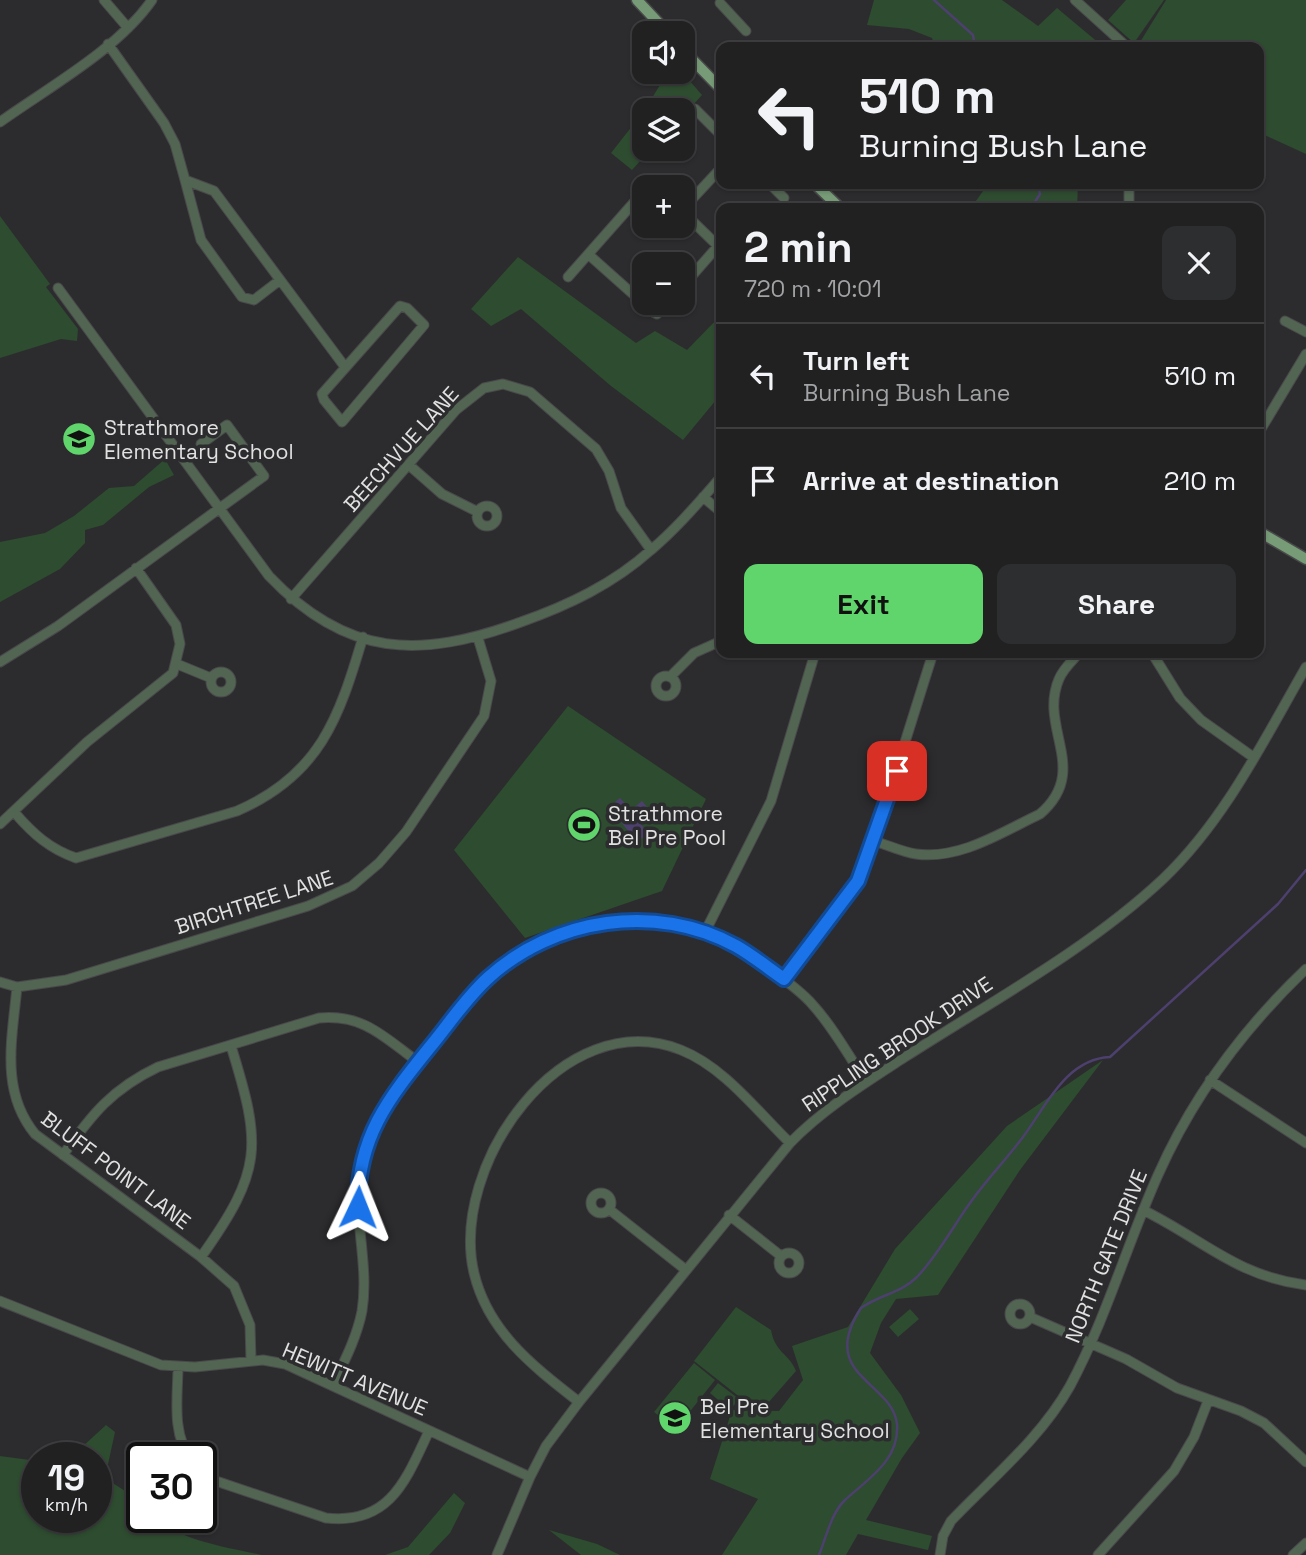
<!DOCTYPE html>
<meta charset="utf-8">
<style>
:root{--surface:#212122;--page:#2d2e2f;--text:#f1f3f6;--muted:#a2a3a5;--line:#3e3e40;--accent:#60d56b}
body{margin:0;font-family:"Space Grotesk",sans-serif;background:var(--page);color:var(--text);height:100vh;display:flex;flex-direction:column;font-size:26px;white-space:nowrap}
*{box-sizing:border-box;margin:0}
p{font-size:23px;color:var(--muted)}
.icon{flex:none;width:38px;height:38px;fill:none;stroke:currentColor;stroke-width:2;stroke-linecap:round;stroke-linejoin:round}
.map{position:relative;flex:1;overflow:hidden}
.side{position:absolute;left:716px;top:203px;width:548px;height:455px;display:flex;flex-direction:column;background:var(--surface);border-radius:14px;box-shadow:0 2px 5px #0004,0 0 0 2px var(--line)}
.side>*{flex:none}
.banner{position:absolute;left:716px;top:42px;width:548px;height:147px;border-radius:14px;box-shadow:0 2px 5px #0004,0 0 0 2px var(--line);background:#212122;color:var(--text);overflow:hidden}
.tools{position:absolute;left:632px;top:21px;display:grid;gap:14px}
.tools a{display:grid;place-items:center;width:63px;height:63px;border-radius:14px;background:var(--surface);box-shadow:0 2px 5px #0004,0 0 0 2px var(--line);font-size:35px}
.speed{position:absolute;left:21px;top:1442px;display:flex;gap:14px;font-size:35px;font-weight:700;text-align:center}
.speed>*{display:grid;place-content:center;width:91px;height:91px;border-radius:50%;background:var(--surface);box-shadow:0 2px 5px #0004,0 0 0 2px var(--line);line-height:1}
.speed small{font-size:18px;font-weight:400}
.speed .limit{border:4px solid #111;border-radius:10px;background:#fff;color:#111}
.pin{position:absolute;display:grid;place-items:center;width:60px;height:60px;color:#fff;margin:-30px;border-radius:14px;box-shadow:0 4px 10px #0006}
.me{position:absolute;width:77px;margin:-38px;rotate:2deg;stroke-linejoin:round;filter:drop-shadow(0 0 5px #0008)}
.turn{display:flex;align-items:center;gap:24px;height:147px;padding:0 28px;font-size:32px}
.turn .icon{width:91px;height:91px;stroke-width:2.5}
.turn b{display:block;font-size:49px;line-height:60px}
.round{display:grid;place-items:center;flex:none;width:74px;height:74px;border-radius:14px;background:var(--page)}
.head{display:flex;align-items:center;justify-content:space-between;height:119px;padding:0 28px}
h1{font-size:42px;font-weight:700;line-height:52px}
.cta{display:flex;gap:14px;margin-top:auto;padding:14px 28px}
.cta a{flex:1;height:80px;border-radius:14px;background:var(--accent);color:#111;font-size:28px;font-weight:700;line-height:80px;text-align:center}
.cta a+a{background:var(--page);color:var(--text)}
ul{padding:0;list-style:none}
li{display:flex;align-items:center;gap:21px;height:105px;padding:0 28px;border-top:2px solid var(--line)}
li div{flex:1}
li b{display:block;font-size:26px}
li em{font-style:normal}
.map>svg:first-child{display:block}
.green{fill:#2e4c30}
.water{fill:#4d406f}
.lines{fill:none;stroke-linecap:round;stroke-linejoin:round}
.stream{stroke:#4d406f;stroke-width:2.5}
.minor-casing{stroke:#49494b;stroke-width:11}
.major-casing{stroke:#49494b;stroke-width:13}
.minor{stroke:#526452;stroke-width:9}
.major{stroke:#769b76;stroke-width:10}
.route-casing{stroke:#114b97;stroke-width:18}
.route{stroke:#1a73e8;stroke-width:12}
.labels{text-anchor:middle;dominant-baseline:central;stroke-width:7;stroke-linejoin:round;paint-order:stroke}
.poi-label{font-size:21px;fill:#e1e1e2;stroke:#2c2c2e;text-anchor:start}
.street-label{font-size:21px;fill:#e1e1e2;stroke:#2c2c2e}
</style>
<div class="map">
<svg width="1306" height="1555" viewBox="0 0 1306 1555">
<rect width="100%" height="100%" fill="#2c2c2e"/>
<!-- green -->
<path class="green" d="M874 0H1002L1038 26 1057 8 1100 44 1098 47H935L932 38 909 29 867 25Z
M1126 0H1164L1134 43 1108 20Z
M1166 0H1306V154L1258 132V47H1137Z
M674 72H682L702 95 683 116 682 110H645L661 83Z
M644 111V149H651L632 170 611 153Z
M988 184H1078L1077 208H971Z
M0 216 50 284 46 287 78 329 77 341 61 339 0 358Z
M518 257 636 343 655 331 687 350 721 315V394L683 440 611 386 521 309 491 326 471 309Z
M165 459 174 475 149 487 103 525 85 530V543L60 569 0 602V542L45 533 74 516 109 488 134 486Z
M568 706 706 799 662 891 525 938 454 850Z
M1103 1060 1020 1170 938 1295 896 1299 881 1323 870 1353 901 1395 920 1433 902 1458 866 1520 932 1536 928 1550 858 1534 846 1555H722L758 1499 710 1479 732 1410 779 1411 803 1380 792 1346 848 1327 895 1249 1007 1126Z
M736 1307 771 1330C775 1353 789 1353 796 1371L768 1403 751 1406 694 1361Z
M910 1309 919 1319 898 1337 889 1327Z
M694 1363 715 1380 676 1429 654 1412Z
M718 1383 739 1399 730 1410 710 1393Z
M106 1425 115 1432 105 1478 142 1502V1517H156C172 1539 235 1549 262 1555H0V1456L37 1461V1517H96V1458H70Z
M454 1493 465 1503 450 1533 429 1555H385L408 1547Z
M549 1530 597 1544 620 1555H581Z"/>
<!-- water -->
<path class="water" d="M620 798 631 810 642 801 651 812 639 822 648 833 637 842 609 807Z"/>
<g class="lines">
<!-- stream -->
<path class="stream" d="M934 0 973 35 975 47
M1031 184V188L1039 189 1040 194 1031 208
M819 1555C826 1538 831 1514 844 1501 866 1480 900 1461 897 1424 892 1381 817 1376 861 1308 879 1295 901 1293 917 1277 938 1255 952 1228 970 1203 986 1180 1006 1160 1023 1137 1046 1106 1066 1059 1110 1057L1278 904 1306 870"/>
<!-- minor casing -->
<g class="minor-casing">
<path id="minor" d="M104 0 128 28
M1075 0 1127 47
M720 3 746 31
M108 44 164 123 175 144 185 180 214 191 345 367
M695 109 721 135
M0 122C49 87 118 49 152 0
M185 180 201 240 242 297 254 300 280 280
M770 184 784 198
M647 187 654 185 656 187
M1129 208V184
M682 210 721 168
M682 211 718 246 682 287
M589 255 653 312 657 314 669 303
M568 277 644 191
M58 288 269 576C347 658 420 659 521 622 569 605 613 584 651 550 677 528 699 502 721 477
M400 306 407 308 424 325 342 422 324 400 322 394Z
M1285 321 1306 332
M1258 434 1306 354
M409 465 442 494 478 512
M703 497 721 512
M477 516a10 10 0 1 1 20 0a10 10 0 1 1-20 0Z
M291 599 456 410 484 388 503 384 530 392 596 449 609 471 621 508 651 550
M1152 653 1180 698 1201 720 1253 757
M0 662 58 626 264 476 227 425 201 444
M177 664 211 678
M211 682a10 10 0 1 1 20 0a10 10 0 1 1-20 0Z
M656 686a10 10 0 1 1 20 0a10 10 0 1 1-20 0Z
M670 677 694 653 721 641
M15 813C33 834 50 849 76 858L237 811C320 775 339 718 363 637
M0 824 87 742 173 673 180 644 176 625 136 568
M874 841C888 845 902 852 916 854 960 860 1002 832 1040 814 1091 770 1038 728 1059 679 1063 669 1072 661 1079 653
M705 932 771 801 815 653
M784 979 858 881 874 841 933 653
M0 982 17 987 66 980 308 906 352 886 379 863 406 832 484 716 491 681 478 638
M17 987C12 1040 0 1091 35 1134L201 1257 234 1286 250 1325 251 1360
M1210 1080 1306 1143
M63 1155C92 1114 112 1089 158 1067L319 1018C364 1014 384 1037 418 1062
M591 1203a10 10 0 1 1 20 0a10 10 0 1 1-20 0Z
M610 1210 686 1270
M1143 1210C1204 1240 1236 1276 1306 1285
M729 1215 781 1256
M779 1263a10 10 0 1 1 20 0a10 10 0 1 1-20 0Z
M201 1257C263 1170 262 1146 231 1046
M0 1301 161 1365 195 1367 263 1360 285 1364 530 1477
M1010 1314a10 10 0 1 1 20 0a10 10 0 1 1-20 0Z
M1030 1317 1126 1359 1177 1388 1241 1411 1264 1423 1306 1462
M178 1366C178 1394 171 1435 191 1458
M333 1385C344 1362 357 1337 362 1311 371 1255 345 1198 367 1143 383 1101 413 1068 441 1033 472 995 504 956 551 937 627 905 702 922 767 967 782 978 800 990 812 1004 833 1027 849 1056 866 1082
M579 1402C533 1366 488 1332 474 1273 449 1166 562 1003 681 1050 724 1067 757 1111 790 1143
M201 1470 216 1481 326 1518C390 1525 406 1480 429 1431
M497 1555 530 1477 546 1446 579 1402 790 1143C823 1109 865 1083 905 1057 992 1001 1087 950 1163 879 1225 820 1264 740 1306 667
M940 1555 943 1536 951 1521C991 1479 1041 1438 1070 1386 1106 1319 1127 1244 1158 1175 1193 1096 1243 1029 1306 969
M1098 1555 1174 1471 1194 1437 1208 1401
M1293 1555 1306 1543"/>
</g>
<!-- major casing -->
<g class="major-casing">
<path id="major" d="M637 0 668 33
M682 49 721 89
M815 184 840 208
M1258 531 1306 559"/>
</g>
<!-- minor -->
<use href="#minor" class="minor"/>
<!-- major -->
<use href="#major" class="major"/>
</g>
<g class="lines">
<!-- route casing -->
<g class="route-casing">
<path id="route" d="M358 1207C357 1138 388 1099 430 1047 449 1024 466 998 488 978 554 918 656 902 736 946 752 955 768 968 784 979L858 881 897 771"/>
</g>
<!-- route -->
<use href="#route" class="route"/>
</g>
<!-- icons -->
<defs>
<g id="school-disc" transform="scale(1.75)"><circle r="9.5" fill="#60d56b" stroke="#2c2c2e"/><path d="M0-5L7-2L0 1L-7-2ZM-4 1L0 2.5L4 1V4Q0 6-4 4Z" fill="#111"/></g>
<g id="stadium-disc" transform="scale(1.75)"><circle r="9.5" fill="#60d56b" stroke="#2c2c2e"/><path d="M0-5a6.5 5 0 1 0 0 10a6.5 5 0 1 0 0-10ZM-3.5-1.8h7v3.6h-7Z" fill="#111"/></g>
</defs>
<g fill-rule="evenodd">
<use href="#school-disc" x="79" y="439"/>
<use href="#stadium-disc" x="584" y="825"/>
<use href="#school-disc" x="675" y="1418"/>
</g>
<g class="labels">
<!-- poi labels -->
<g class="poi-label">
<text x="104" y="427">Strathmore<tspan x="104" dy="24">Elementary School</tspan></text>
<text x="608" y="813">Strathmore<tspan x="608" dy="24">Bel Pre Pool</tspan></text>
<text x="700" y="1406">Bel Pre<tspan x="700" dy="24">Elementary School</tspan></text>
</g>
<!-- street labels -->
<g class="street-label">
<text transform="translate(401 449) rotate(-48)">BEECHVUE LANE</text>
<text transform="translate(254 902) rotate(-18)">BIRCHTREE LANE</text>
<text transform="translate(897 1044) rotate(-34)">RIPPLING BROOK DRIVE</text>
<text transform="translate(116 1170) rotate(37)">BLUFF POINT LANE</text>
<text transform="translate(1106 1256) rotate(-68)">NORTH GATE DRIVE</text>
<text transform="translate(355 1379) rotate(23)">HEWITT AVENUE</text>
</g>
</g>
</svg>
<div class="tools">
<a><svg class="icon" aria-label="sound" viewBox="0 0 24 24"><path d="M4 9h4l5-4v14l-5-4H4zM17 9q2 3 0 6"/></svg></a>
<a><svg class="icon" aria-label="layers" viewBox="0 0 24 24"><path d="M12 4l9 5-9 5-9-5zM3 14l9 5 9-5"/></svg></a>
<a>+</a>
<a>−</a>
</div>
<div class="speed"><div>19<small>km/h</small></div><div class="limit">30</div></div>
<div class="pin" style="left:897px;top:771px;background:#d93025"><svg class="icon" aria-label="arrive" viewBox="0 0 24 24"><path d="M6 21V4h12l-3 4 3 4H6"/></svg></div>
<svg class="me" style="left:358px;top:1207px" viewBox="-20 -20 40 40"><path d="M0-17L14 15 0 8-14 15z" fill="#1a73e8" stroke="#fff" stroke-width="4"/></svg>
<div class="banner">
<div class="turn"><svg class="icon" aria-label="left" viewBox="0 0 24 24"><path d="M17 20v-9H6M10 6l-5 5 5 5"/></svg><div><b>510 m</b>Burning Bush Lane</div></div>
</div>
<section class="side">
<div class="head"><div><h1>2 min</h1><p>720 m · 10:01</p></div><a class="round"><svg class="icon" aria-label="close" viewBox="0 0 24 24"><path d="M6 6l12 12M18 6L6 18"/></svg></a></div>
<ul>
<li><svg class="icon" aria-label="left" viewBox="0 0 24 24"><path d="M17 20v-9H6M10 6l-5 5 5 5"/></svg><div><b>Turn left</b><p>Burning Bush Lane</p></div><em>510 m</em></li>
<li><svg class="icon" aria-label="arrive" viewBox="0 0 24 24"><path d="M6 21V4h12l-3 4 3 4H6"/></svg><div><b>Arrive at destination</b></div><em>210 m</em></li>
</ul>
<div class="cta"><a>Exit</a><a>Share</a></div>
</section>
</div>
